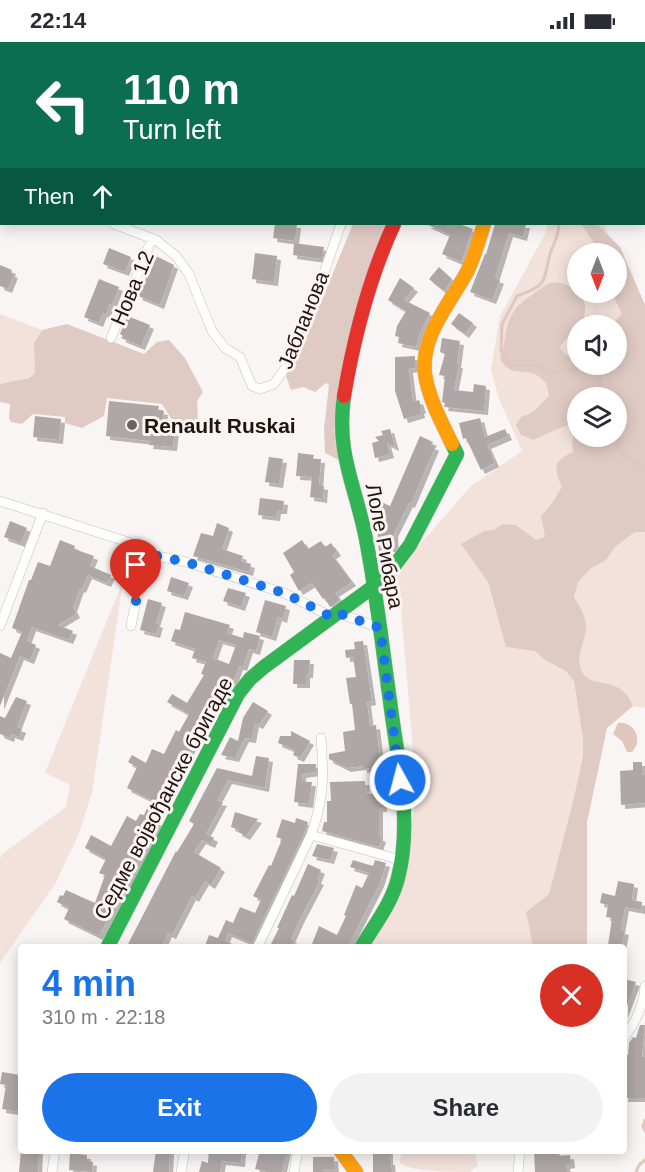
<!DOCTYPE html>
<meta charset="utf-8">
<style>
:root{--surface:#fff;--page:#f2f2f3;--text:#2b2b33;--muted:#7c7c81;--accent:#1a73e8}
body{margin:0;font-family:Arial,sans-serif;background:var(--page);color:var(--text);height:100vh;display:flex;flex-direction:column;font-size:22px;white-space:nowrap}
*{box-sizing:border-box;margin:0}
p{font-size:20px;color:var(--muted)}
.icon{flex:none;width:33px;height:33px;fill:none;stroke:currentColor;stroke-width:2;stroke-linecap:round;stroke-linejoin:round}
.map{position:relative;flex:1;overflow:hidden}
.drawer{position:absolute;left:18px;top:902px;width:609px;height:210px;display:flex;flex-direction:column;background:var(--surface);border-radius:6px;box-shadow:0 3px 15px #0003}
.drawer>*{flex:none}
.banner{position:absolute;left:0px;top:0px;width:645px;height:183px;box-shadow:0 3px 15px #0003;background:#0b6e4f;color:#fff;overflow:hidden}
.needle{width:39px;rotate:180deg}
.buttons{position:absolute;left:567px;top:201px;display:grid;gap:12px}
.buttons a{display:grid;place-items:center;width:60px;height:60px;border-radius:50%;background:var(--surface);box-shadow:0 3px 15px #0003;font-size:30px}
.pin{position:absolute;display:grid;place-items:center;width:51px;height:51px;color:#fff;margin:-62px -26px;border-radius:50% 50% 50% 0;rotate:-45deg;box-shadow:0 0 6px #0007}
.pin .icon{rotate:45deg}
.me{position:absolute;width:66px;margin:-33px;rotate:353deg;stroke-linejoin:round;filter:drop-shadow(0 0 4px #0008)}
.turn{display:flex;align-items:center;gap:21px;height:126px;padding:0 24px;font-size:27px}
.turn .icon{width:78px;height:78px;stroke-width:2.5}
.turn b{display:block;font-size:42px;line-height:51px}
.then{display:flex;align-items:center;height:57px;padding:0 24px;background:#0003;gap:12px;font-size:22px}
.round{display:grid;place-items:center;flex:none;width:63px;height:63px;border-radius:32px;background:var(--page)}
.head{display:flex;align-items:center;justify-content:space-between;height:102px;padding:0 24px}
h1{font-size:36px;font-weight:600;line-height:45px;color:var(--accent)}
.primary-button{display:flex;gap:12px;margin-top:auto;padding:12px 24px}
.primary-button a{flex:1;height:69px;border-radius:36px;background:var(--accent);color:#fff;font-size:24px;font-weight:600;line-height:69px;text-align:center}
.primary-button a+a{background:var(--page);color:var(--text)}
.status{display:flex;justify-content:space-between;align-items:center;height:42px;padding:0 30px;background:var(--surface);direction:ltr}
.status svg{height:16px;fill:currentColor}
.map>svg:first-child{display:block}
.green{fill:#f3e2dc;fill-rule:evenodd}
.forest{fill:#e0cbc4;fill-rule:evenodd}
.water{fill:#e0c6bd}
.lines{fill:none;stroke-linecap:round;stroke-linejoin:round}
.stream{stroke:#e0c6bd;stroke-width:3}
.building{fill:#aea7a5;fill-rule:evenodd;filter:url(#shadow)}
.street-casing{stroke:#c6bfbc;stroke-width:10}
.fast-casing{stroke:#c6bfbc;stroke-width:15}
.slow-casing{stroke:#c6bfbc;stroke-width:15}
.jam-casing{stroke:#c6bfbc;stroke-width:15}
.street{stroke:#fefefd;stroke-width:9}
.fast{stroke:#30b455;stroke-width:14}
.slow{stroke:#ff9f0a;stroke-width:14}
.jam{stroke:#e5322d;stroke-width:14}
.route{stroke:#1a73e8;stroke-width:10;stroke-dasharray:0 18}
.poi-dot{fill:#6b6360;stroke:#fbf4f2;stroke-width:2}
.labels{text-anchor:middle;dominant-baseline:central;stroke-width:6;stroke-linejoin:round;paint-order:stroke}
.street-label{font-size:21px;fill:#1e1410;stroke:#fbf4f2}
.poi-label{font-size:21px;font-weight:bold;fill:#1e1410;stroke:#fbf4f2;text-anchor:start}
</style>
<div class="status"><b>22:14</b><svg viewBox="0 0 49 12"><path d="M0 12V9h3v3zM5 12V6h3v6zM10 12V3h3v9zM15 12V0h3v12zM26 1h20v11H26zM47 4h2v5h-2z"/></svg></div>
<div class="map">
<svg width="645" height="1130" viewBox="0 0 645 1130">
<defs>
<filter id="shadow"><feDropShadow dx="4" dy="4" stdDeviation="0" flood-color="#0004"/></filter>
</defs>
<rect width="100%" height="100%" fill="#f9f5f4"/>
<!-- green -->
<path class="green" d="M0 0H134L138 1 2 2 1 115Z
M547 182H604L615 211 578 212V250H616L645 294V666L632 664 607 686 587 780V904H371L396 861 417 754 399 544 386 541 471 444 522 409 499 357 491 328 500 274 546 190ZM578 284H616V322H578ZM578 356H616V394H578Z
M0 272 42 288 34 301 36 330 29 336 0 342Z
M123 539 92 751 78 794 55 842 0 921V817L2 812 66 765 70 743 45 731Z
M433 1108 474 1109 478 1123 470 1130C451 1130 413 1130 400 1121L401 1109Z"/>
<!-- forest -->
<path class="forest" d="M353 182H388C366 225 354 270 345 318 338 351 329 384 339 418L325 411 324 387 329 343 326 341 315 350 303 345 291 348 286 334 300 311Z
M581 182H597L620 205 645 263V490H635L616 504 605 519 591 526 578 540 574 555C579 563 586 574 586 585 586 601 574 613 582 630 592 648 621 632 633 664L607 686 587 780V904H533L526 870 549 852 573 760 583 714V696L574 639 566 629 545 618 535 609 506 605 488 540 461 502 484 489 493 488 503 482 516 483 536 498 545 495 541 474 552 461 562 445C553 426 553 419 573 410L572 397 576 390 572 382C559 385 546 393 533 398L521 393 516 383 521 375 533 370 549 354 546 341C543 338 538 333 534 332 519 327 510 334 500 317 507 298 503 282 517 265 519 262 547 241 550 241 563 237 584 251 585 264 586 268 584 274 584 278 578 286 563 298 560 306L566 313 577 312 578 322H616L618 309 616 284 612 283 622 272 612 251 616 250V212L601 211ZM578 356H616V394H578Z
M67 282 144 312 157 300 169 298 185 316 203 350 197 359 198 378 189 393 181 392 162 362 107 356 104 374 82 386 65 381V375L33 372 22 382 11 380 9 376 10 362 0 360V342L29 336 35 331 34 301 42 288Z"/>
<!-- water -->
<path class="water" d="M618 681C634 679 644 698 632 710H627L622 699 613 692Z"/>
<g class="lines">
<!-- stream -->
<path class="stream" d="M559 182C559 192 555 199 551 209 542 238 551 242 517 254L502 282 501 309 511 323H534L552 331 582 326 600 334 598 350 594 356
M614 394 623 413 645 426
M645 1078 643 1084 645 1089
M636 1130 639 1123 645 1118"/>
</g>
<!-- building -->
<path class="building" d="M275 182H297L295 199 273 196Z
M426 182H459L473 187 461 220 442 212 450 193Z
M495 182H526L523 195 509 191 495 236 500 238 492 258 470 250 485 212H486Z
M294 201 324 205 322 217 293 213Z
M109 206 131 215 125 230 103 222Z
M255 211 277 214 274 240 252 237Z
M156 214 174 223 160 263 138 254Z
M0 223 12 228 11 231 14 232 8 247 0 244Z
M439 225 452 237 444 249 429 237Z
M400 236 414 246 404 258 430 271 419 293 416 305 398 301 399 295 395 294 397 284 406 269 388 258Z
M99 237 119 245 112 263 110 262 106 273 103 271 99 281 84 275Z
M459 271 473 281 465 292 451 282Z
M130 275 150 283 141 304 121 296 123 294 120 292 126 277 129 278Z
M442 296 460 299 457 322H459L454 348 473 350 474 342 486 344 484 369 444 365 445 361 442 360 445 334 439 333 445 312 440 310Z
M415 314V326L409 327 413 360 419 358 422 367 420 368 421 372 404 377 395 349V315Z
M109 359 159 364 158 368 164 369 162 386 175 388 173 405 149 403 150 399 106 394Z
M35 374 61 377 59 398 33 395Z
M480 376 485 395 505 387 508 394 487 403 495 421 481 428 466 396 463 397 459 381Z
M390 387 395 405 387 401 390 412 375 416 372 401 379 399 375 395 383 393 381 389Z
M420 394 433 400 431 403 435 405 411 462 409 461 394 491 395 506H388L389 513 379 511 376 473 371 470 377 458 390 464Z
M298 411 314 413 313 417H321L319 443 324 444 323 457 310 455 312 435 296 434Z
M269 415 283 417 279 442 265 440Z
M260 456 284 459 283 468H277L276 475 258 473Z
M10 479 27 486 21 501 4 495Z
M217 481 229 486 222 507 243 514 241 519 251 522 249 530 193 514 201 491 213 494Z
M60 498 75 504 74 507 94 514 90 524 111 533 107 541 88 533 82 547 80 546 73 566 76 572 58 583 73 589 69 598 32 585 27 599 36 603 30 618 20 614 0 664V611L11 616 22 590 12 586 29 538H31L38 520 50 524Z
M302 498 308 507 321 499 325 505 331 501 337 510 332 513 352 540 335 551 340 558 330 565 325 556 323 557 312 541 299 549 290 533 294 530 283 511Z
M171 535 189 541 184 554 167 549Z
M228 546 246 551 241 565 223 559Z
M148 557 162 561 156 581 159 582 156 592 140 588Z
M265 558 286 564 283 577 278 575 272 595 256 590Z
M185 570 230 583 227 591 243 596 244 590 260 594 256 609 249 607 243 625 239 624 232 643 227 642 213 665 171 745 155 779 158 780 99 894 64 877 69 866 57 860 60 853 63 854 66 848 95 861 105 833 99 831 106 817 85 806 91 793 111 804 127 774 136 779 140 772 144 773 151 758 127 746 137 725 128 720 132 713 146 721 152 707 164 712 176 688 179 690 189 672 167 660 172 652 187 661 204 633 201 632 206 620 192 616 195 607 171 599 175 587 180 588ZM219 598 236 603 229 622 213 616Z
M363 599 372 659 367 660 370 684 376 683 381 724 363 727V724L347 726 329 717V712L345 709 343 690 355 688 352 662H350L346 636 356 635 353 615 346 616 345 608 355 607 354 600Z
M294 618H310L309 632H306V642H293Z
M16 655 27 659 17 685 22 687 19 695 11 692 10 696 0 692V674L5 676Z
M253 660 268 669 259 683 255 681 252 697 245 696 235 716 221 713 230 695 238 699 243 676Z
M291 689 310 699 300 716 293 713 295 708 278 701 280 694H291Z
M256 714 269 716 265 746 228 738 217 759 223 760 206 792 214 796 211 802 202 798 194 810 221 826 211 843 205 839 195 856 192 854 172 893 168 891 162 904H127L176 809 177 810 194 782 189 779 217 726 252 734Z
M633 720H642V733H645V761L621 763 620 729 633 728Z
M298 722H316V730L302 732 303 740H312L309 762 294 760Z
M365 739 366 752 382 751 383 766H379V795L382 796 379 805 322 789 324 780H327V759H331L330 740Z
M235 770 258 777 246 794 238 790 239 788 231 785Z
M296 776 308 780 303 794 252 901 228 891 225 899 237 904H205L209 893 218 896 226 878 233 881 240 865 255 871 261 858 253 854 269 823 271 824 282 797 276 795 282 777 295 781Z
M317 802 334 806 330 818 312 814Z
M353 818 373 824 375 818 386 821 380 841 348 904H316L312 902 319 884 337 893 346 874 344 873 356 843 362 846 369 831 350 825Z
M308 822 321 828 317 838 320 839 301 875 291 897 294 898 291 904H270L279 886H277L292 853 294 854Z
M618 839 634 842 632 858 642 860 641 868 625 865 621 888 625 889 622 904 608 903 612 876 606 875 608 863 600 861 602 851 615 854Z
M624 937 636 940 624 972Z
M640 983H645L642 1014 645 1015V1056H624L626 1035H624V1013H628L629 1001 633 995 636 996Z
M2 1030 20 1033 21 1070 2 1067 6 1043 0 1042Z
M21 1108H39L38 1130H19Z
M156 1108H170L169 1130H153Z
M209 1108H242L241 1121 222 1119 220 1130H199L202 1119 208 1121Z
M260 1108H287L282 1130H267L255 1127Z
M373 1108H389V1119H391L392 1130H373Z
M534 1108H556L557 1114 570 1113 571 1122 566 1123 567 1130H535Z
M70 1111 87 1113V1119L93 1120 92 1130 69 1128Z
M313 1115H334L335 1127H323V1130H313Z"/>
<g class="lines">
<!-- street casing -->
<g class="street-casing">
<path id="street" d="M644 99 645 100
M0 139 2 140
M114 182 156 198 176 214 189 232 212 289 225 306 240 315 252 344 260 347 274 342 290 319 312 265 341 182
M111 296 152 197
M0 459 128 500 152 513 186 520 284 551 332 575
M338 571 380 586
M0 584 43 471
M131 584 136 559 152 513
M311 793 401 818
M258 904 311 793C324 756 324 735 321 696
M624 996C635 981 644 962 645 944
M52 1130 55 1108
M181 1130 185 1108
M294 1130 298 1108
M518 1130 520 1108"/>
</g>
<!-- fast casing -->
<g class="fast-casing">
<path id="fast" d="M344 354C336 410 354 440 365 492 376 547 382 603 390 659 397 717 413 778 398 836 392 861 375 882 362 904
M108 904 238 652 250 637 264 625 385 536 410 503 457 412 452 402"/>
</g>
<!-- slow casing -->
<g class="slow-casing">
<path id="slow" d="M433 0V2
M452 402C441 379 429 357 425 332 420 295 450 261 467 230 474 216 479 198 484 182
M340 1108 356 1130"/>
</g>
<!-- jam casing -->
<g class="jam-casing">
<path id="jam" d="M344 354C354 295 369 236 394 182"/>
</g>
<!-- street -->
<use href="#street" class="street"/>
<!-- fast -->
<use href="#fast" class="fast"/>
<!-- slow -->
<use href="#slow" class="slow"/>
<!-- jam -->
<use href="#jam" class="jam"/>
</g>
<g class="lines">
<!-- route -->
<path class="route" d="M136 559 152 513 186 520 284 551 332 575 338 571 380 586 400 738"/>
</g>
<!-- markers -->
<circle class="poi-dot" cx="132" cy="383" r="6"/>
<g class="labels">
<!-- street labels -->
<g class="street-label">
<text transform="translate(132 246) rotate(-67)">Нова 12</text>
<text transform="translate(303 278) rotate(-68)">Јабланова</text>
<text transform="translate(385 504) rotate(79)">Лоле Рибара</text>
<text transform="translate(163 756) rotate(-62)">Седме војвођанске бригаде</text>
</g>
<!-- poi labels -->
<g class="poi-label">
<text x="144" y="383">Renault Ruskai</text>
</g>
</g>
</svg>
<div class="buttons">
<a><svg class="needle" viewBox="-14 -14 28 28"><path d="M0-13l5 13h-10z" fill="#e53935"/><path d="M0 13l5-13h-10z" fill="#7c7c81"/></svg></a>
<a><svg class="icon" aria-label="sound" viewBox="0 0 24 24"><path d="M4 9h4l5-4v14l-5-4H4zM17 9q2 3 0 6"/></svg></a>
<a><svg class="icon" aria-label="layers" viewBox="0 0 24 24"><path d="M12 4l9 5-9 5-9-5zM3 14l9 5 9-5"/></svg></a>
</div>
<div class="pin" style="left:136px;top:559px;background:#d93025"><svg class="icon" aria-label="arrive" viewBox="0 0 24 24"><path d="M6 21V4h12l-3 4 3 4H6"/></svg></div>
<svg class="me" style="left:400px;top:738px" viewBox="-20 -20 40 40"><circle r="17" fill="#1a73e8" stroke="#fff" stroke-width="3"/><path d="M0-11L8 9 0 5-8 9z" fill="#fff"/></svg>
<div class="banner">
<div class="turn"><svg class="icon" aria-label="left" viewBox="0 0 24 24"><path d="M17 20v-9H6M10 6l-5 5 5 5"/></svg><div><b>110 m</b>Turn left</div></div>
<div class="then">Then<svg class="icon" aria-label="ahead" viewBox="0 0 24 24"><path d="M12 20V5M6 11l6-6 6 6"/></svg></div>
</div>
<section class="drawer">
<div class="head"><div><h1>4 min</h1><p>310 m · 22:18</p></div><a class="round" style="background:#d93025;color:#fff"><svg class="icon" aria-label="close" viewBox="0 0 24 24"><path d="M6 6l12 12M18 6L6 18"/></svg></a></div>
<div class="primary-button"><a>Exit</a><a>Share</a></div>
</section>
</div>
